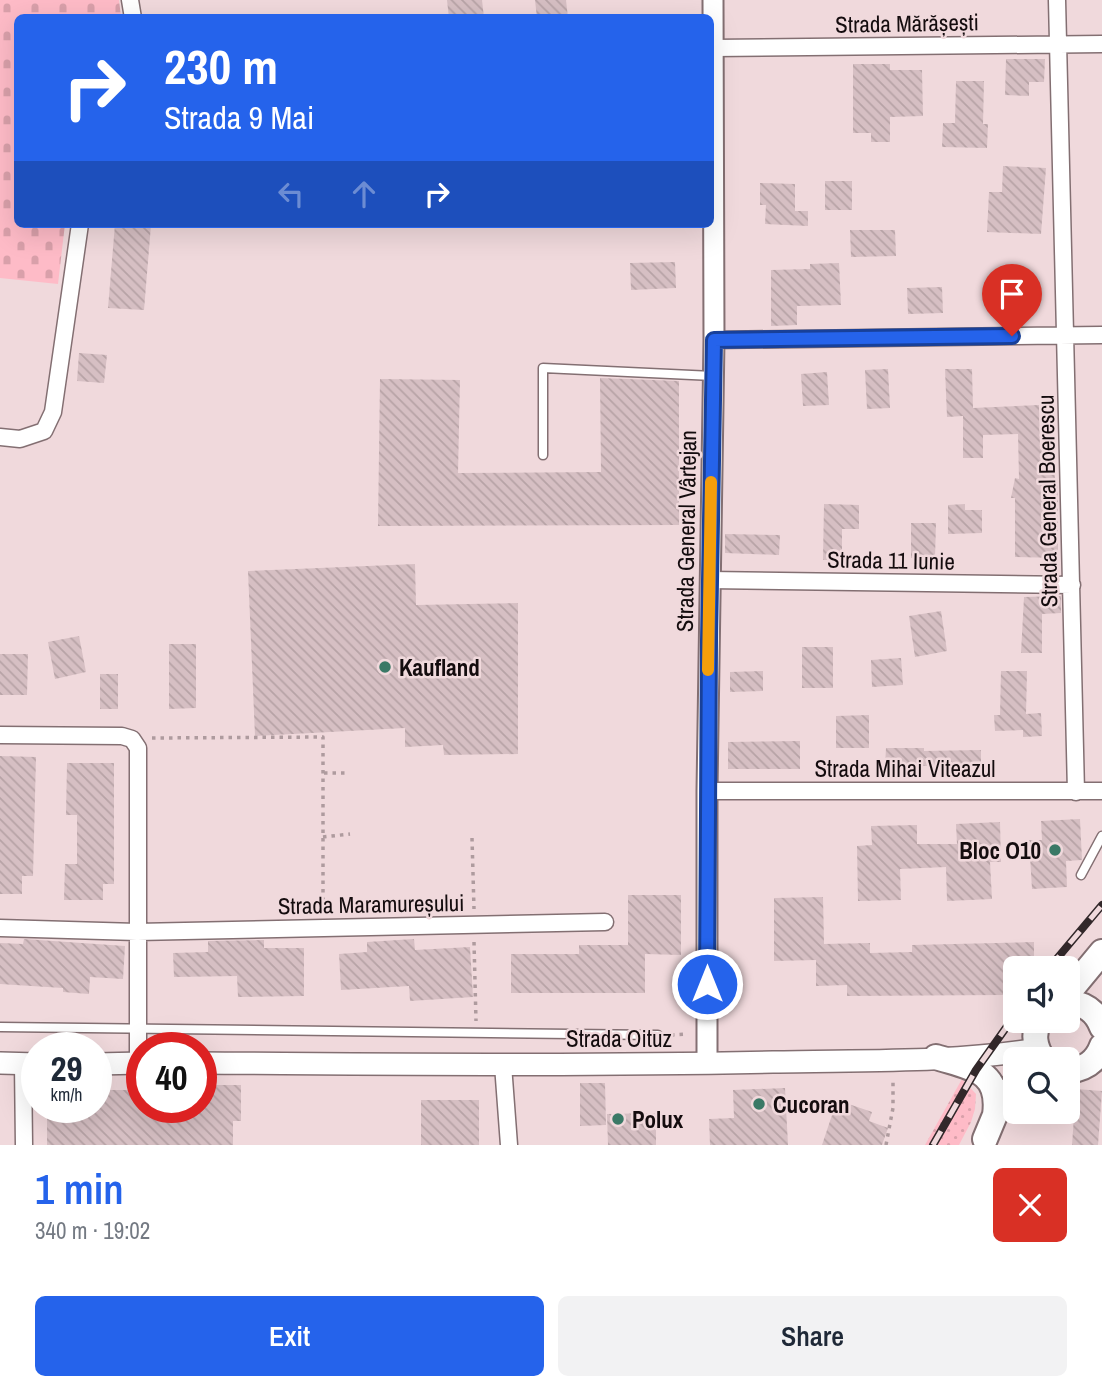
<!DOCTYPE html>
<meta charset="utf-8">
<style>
:root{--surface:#fff;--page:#f2f2f3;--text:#1f2937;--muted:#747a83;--accent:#2563eb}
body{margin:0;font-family:"Archivo Narrow",sans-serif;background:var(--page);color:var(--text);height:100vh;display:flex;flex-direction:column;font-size:26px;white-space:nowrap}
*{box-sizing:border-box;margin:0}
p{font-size:23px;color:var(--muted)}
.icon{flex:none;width:38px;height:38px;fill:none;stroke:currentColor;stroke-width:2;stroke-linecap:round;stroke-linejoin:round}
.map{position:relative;height:1145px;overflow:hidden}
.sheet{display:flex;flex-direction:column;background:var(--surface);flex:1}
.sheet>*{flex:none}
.hud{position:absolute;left:14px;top:14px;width:700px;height:214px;border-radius:10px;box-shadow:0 7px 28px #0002;background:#2563eb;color:#fff;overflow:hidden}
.tools{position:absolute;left:1003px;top:956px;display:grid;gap:14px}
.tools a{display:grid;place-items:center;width:77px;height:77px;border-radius:10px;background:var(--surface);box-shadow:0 7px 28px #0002;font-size:35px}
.speed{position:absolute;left:21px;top:1032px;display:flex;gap:14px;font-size:35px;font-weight:700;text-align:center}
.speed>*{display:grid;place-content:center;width:91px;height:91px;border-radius:50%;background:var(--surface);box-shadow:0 7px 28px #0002;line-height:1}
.speed small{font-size:18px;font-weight:400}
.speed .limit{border:10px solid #d22;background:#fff;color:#111}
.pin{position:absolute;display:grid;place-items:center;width:60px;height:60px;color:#fff;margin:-72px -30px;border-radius:50% 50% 50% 0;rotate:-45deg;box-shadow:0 0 7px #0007}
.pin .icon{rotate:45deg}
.me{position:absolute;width:77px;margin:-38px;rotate:0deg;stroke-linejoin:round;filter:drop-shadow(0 0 5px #0008)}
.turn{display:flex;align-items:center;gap:24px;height:147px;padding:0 35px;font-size:32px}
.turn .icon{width:91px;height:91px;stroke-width:2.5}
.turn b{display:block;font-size:49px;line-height:60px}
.lanes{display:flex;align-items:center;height:66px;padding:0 35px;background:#0003;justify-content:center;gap:35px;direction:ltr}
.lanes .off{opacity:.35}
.round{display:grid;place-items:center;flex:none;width:74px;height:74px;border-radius:10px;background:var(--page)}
.summary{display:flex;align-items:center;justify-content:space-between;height:119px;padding:0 35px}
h1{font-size:42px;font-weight:600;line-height:52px;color:var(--accent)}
.action{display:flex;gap:14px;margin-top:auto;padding:14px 35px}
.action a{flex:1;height:80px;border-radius:10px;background:var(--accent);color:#fff;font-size:28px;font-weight:600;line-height:80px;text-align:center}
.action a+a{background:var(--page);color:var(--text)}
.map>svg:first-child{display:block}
.green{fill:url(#green-dots)}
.cemetery{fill:url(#cemetery-stones)}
.building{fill:url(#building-back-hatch)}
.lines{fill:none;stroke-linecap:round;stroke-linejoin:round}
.service-casing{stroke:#836f72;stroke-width:11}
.minor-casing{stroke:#836f72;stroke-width:19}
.tertiary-casing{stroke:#836f72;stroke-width:23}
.secondary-casing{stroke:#836f72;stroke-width:24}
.primary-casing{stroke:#836f72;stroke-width:28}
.path{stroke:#ae9b9e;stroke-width:3.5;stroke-dasharray:3.5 5;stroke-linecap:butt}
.service{stroke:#fff;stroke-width:8}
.minor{stroke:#fff;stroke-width:16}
.tertiary{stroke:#fff;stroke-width:19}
.secondary{stroke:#fff;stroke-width:21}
.primary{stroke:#fff;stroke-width:24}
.rail-casing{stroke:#32282a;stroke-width:8}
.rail{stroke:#f0d9dc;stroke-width:5;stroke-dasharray:16;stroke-linecap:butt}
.route-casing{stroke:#184099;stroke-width:18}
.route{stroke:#2563eb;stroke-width:12}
.slow{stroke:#f59e0b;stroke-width:12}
.poi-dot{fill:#3a7966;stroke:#f0d9dc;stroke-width:2.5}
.labels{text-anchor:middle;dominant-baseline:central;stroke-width:5;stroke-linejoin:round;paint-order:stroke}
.street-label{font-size:23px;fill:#140c0e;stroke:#f0d9dc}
.poi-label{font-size:23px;font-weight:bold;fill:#140c0e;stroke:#f0d9dc;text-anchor:start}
</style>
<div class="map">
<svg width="1102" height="1145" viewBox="0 0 1102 1145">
<defs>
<pattern id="green-dots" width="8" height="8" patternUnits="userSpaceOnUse" patternTransform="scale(1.75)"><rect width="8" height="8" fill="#febbc7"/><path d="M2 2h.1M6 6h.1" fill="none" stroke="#d9a0aa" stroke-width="1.8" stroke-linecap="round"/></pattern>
<pattern id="cemetery-stones" width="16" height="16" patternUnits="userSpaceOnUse" patternTransform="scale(1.75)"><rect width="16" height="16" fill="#febbc7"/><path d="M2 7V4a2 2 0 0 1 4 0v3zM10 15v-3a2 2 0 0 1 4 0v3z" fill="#d9a0aa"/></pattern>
<pattern id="building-back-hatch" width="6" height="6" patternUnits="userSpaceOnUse" patternTransform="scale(1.75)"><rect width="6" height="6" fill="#d6bfc3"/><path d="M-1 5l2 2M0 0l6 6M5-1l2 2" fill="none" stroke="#b7a3a6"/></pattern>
</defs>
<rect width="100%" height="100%" fill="#f0d9dc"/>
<!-- green -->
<path class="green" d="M962 1079 976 1094 975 1109 971 1122 959 1145H925Z"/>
<!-- cemetery -->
<path class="cemetery" d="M0 0H119L121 17 18 18V224H65L58 284 0 278Z"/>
<!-- building -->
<path class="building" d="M447 0H482L484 18H449Z
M535 0H566L568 18H537Z
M1006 59H1045L1044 82H1029V96L1005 95Z
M853 64H890V70H922L923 116 890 117V142H871V133H853Z
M956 81H984L983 124H988L987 148 942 147 943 123H955Z
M1003 166 1046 168 1041 234 987 232 989 192H1002Z
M825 181H852V210H825Z
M760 183 795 184V211H808V226L765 224 766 205H760Z
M115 224 151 225 144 310 108 308Z
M850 230H895L896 256 851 257Z
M675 262 676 288 631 290 630 263Z
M839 263 841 305 797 306V325L771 326V270L810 269V264Z
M942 287 943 313 908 314 907 288Z
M79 353 107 355 104 383 77 381Z
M888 369 890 408 867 409 865 370Z
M945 369H972L973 408 1039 405 1040 449H1054L1055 486H1058V558L1015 557V498H1011L1015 478 1019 479 1018 434 983 435V458H963V416L947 417Z
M827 372 829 405 803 406 801 374Z
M600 378 679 381V525L378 526 380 379 460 380 458 473 601 472Z
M824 504 859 505V529H842V560H823Z
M965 504V510H982V533L948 534V505Z
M911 523H936L935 558H911Z
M725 534 780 535 779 555 725 553Z
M415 564 416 605 518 603V754L444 755 443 745 405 747V728L255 736 248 571Z
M1061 596V613L1042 614V653H1021L1024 597Z
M941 611 947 651 915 657 909 616Z
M79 636 86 672 55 679 48 642Z
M169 644H196V708L169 709Z
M802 647H833V688H802Z
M0 654H28L27 695H0Z
M901 658 903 685 872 687 871 660Z
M763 671V691L730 692V672Z
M1001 671H1027L1026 714 1041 713 1042 736 1023 737V730L995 731 994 715H1000Z
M100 674H118V709H100Z
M869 715V748H836V716Z
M800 741V769H728V742Z
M886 748H924V751L981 750V766H885Z
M0 756 36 757 33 876H22V894H0Z
M67 763H114V884H103V900H64L65 864H77V815H66Z
M1080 819 1082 860 1066 861 1067 887 1032 889 1029 840H1042L1041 821Z
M1000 822 1001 862H990L992 899 947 901 946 867 900 869 901 900 858 901 857 846 872 845 871 826 917 825V844H957L956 824Z
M628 895H681V955L645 954V993H511V954H579V945H628Z
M823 897 824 944 870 943V953L912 952V945L1034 942V968H1015V977H1004V995L847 996V985L816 986V960L774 961V898Z
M24 939 125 946 123 979 90 977 89 994 63 992V988L0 984V943L23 944Z
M414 939 415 950 470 947 473 997 410 1001 409 986 341 990 339 954 367 952V942Z
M264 940V948H304V996L238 997 237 976 174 977 173 953 208 952V941Z
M580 1083H605L606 1125 580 1126Z
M201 1085H241V1121H233V1145H47V1108H96V1090H142V1108H201Z
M785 1088 788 1145H710L709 1119 734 1118 733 1090Z
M1076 1089 1102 1091 1098 1145H1072Z
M421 1100H479V1145H421Z
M837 1100 872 1112 869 1121 888 1128 882 1145H822Z
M656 1113V1145H608L607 1114Z"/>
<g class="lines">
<!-- service casing -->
<g class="service-casing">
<path id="service" d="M543 455V368L713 376
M1081 875 1102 836
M0 1027 658 1035"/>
</g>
<!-- minor casing -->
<g class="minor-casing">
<path id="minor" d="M130 0 133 18
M1057 0 1076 792
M713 48 1102 44
M714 340 1102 335
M0 437 20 439 44 431 53 412 80 224
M709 580 1072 585
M0 735 122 736 132 739 138 748V1063
M707 791H1102
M0 928 137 932 605 922
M23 1064 24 1145
M503 1065 509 1145"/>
</g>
<!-- tertiary casing -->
<g class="tertiary-casing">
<path id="tertiary" d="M707 1063V791L714 340 713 0"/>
</g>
<!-- secondary casing -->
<g class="secondary-casing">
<path id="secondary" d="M0 1063 37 1064
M201 1063C392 1064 582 1066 773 1062 860 1060 951 1063 1037 1049
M96 1064 142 1063"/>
</g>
<!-- primary casing -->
<g class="primary-casing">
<path id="primary" d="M1068 993 1102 952
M1068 1002C1085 1004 1096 1011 1102 1027
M1039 1020C1033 1034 1034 1046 1043 1059
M936 1057C971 1068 1001 1070 995 1115
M1068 1071C1085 1069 1096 1062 1102 1046
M985 1139 995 1115 1015 1083"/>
</g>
<!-- path -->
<path class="path" d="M152 738 323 737V911
M324 773H347
M323 837 350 834
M472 838 474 909
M474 942 476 1021
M671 1035 688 1034
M886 1145 893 1108V1078"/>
<!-- service -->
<use href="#service" class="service"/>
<!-- minor -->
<use href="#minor" class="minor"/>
<!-- tertiary -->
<use href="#tertiary" class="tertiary"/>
<!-- secondary -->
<use href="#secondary" class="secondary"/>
<!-- primary -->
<use href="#primary" class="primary"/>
<!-- rail casing -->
<g class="rail-casing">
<path id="rail" d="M1049 968 1102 905
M933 1145 976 1070 1015 1015"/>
</g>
<!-- rail -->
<use href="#rail" class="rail"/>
</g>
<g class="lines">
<!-- route casing -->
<g class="route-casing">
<path id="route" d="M707 984 709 641 714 340 1012 336"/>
</g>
<!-- route -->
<use href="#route" class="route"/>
<!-- slow -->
<path class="slow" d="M708 670 711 482"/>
</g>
<!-- markers -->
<g class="poi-dot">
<circle cx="385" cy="667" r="7"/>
<circle cx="1055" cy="850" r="7"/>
<circle cx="759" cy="1104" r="7"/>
<circle cx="618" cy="1119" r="7"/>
</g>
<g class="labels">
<!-- street labels -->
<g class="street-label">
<text transform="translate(907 23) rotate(-1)">Strada Mărășești</text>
<text transform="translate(1047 501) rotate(-91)">Strada General Boerescu</text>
<text transform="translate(686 531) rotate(-89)">Strada General Vârtejan</text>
<text transform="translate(891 560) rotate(1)">Strada 11 Iunie</text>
<text x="905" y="768">Strada Mihai Viteazul</text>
<text transform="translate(371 904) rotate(-1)">Strada Maramureșului</text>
<text x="619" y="1038">Strada Oituz</text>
</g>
<!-- poi labels -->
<g class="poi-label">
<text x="399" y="667">Kaufland</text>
<text x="1041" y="850" text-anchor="end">Bloc O10</text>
<text x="773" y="1104">Cucoran</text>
<text x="632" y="1119">Polux</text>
</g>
</g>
</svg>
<div class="tools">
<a><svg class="icon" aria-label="sound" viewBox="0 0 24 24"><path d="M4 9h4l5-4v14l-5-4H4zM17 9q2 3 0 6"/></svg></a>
<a><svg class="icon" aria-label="search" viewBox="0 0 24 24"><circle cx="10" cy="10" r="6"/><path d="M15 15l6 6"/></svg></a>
</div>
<div class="speed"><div>29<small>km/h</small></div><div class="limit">40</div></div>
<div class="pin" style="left:1012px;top:336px;background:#d93025"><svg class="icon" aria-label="arrive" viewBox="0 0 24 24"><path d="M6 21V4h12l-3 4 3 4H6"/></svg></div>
<svg class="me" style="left:707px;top:984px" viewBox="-20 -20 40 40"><circle r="17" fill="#2563eb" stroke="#fff" stroke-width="3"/><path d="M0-11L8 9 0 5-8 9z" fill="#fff"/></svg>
<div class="hud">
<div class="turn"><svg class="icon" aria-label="right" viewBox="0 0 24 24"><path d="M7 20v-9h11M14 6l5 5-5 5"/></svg><div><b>230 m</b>Strada 9 Mai</div></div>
<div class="lanes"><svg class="icon off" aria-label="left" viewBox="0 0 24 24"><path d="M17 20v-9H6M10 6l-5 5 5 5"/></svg><svg class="icon off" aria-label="ahead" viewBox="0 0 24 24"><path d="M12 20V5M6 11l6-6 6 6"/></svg><svg class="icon" aria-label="right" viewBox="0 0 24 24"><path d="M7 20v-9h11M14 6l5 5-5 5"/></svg></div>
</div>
</div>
<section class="sheet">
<div class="summary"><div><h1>1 min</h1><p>340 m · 19:02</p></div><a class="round" style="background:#d93025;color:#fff"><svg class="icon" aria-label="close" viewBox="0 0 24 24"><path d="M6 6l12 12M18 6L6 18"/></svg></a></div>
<div class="action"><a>Exit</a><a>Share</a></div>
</section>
